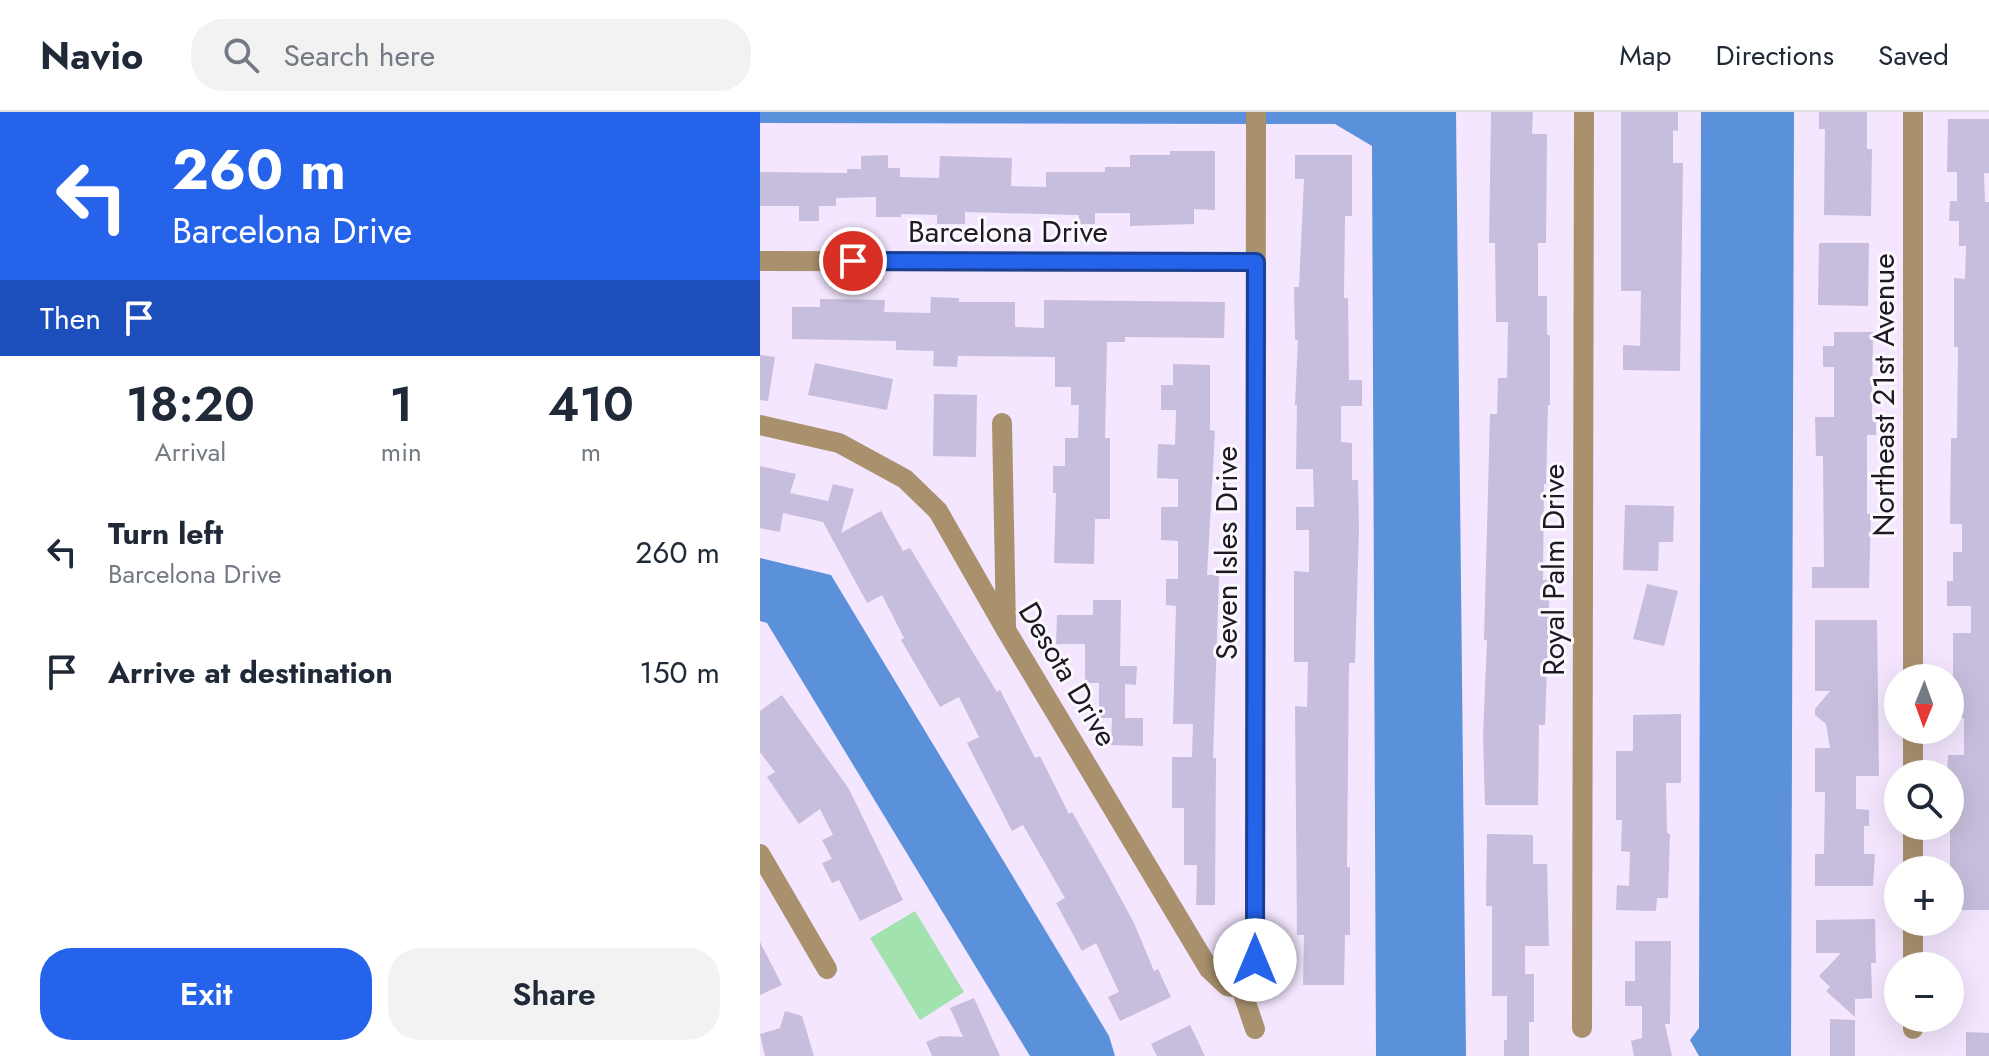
<!DOCTYPE html>
<meta charset="utf-8">
<style>
:root{--surface:#fff;--page:#f2f2f3;--text:#1f2937;--muted:#747a83;--line:#e0e1e3;--accent:#2563eb}
body{margin:0;font-family:Jost,sans-serif;background:var(--page);color:var(--text);height:100vh;display:flex;flex-direction:column;font-size:30px;white-space:nowrap}
*{box-sizing:border-box;margin:0}
p{font-size:26px;color:var(--muted)}
.icon{flex:none;width:44px;height:44px;fill:none;stroke:currentColor;stroke-width:2;stroke-linecap:round;stroke-linejoin:round}
.map{position:relative;flex:1;overflow:hidden}
.panel{display:flex;flex-direction:column;background:var(--surface);width:760px}
.panel>*{flex:none}
.guide{background:#2563eb;color:#fff;overflow:hidden}
.needle{width:52px;rotate:181deg}
.controls{position:absolute;left:1124px;top:552px;display:grid;gap:16px}
.controls a{display:grid;place-items:center;width:80px;height:80px;border-radius:50%;background:var(--surface);box-shadow:0 8px 32px #0002;font-size:40px}
.pin{position:absolute;display:grid;place-items:center;width:68px;height:68px;color:#fff;margin:-34px;border:4px solid #fff;border-radius:50%;box-shadow:0 2px 8px #0007}
.me{position:absolute;width:88px;margin:-44px;rotate:0deg;stroke-linejoin:round;filter:drop-shadow(0 0 6px #0008)}
.turn{display:flex;align-items:center;gap:28px;height:168px;padding:0 40px;font-size:36px}
.turn .icon{width:104px;height:104px;stroke-width:2.5}
.turn b{display:block;font-size:56px;line-height:68px}
.then{display:flex;align-items:center;height:76px;padding:0 40px;background:#0003;gap:16px;font-size:30px}
.eta{display:flex;justify-content:space-evenly;align-items:center;height:136px;text-align:center}
.eta b{font-size:48px;font-weight:600;line-height:56px}
.action{display:flex;gap:16px;margin-top:auto;padding:16px 40px}
.action a{flex:1;height:92px;border-radius:32px;background:var(--accent);color:#fff;font-size:32px;font-weight:600;line-height:92px;text-align:center}
.action a+a{background:var(--page);color:var(--text)}
ul{padding:0;list-style:none}
li{display:flex;align-items:center;gap:24px;height:120px;padding:0 40px}
li div{flex:1}
li b{display:block;font-size:30px}
li em{font-style:normal}
header{display:flex;align-items:center;gap:48px;box-sizing:border-box;height:112px;padding:0 40px;background:var(--surface);border-bottom:2px solid var(--line)}
header strong{font-size:38px}
nav{display:flex;gap:44px;margin-inline-start:auto;font-size:28px}
.search{width:560px;height:72px;background:var(--page);display:flex;align-items:center;gap:20px;box-sizing:border-box;padding:0 28px;border-radius:32px;color:var(--muted);font-size:30px}
main{display:flex;flex:1;min-height:0}
.map>svg:first-child{display:block}
.green{fill:#a1e2ae}
.water{fill:#5b90da}
.building{fill:#c7bedd}
.lines{fill:none;stroke-linecap:round;stroke-linejoin:round}
.minor{stroke:#a9916e;stroke-width:20}
.route-casing{stroke:#184099;stroke-width:20}
.route{stroke:#2563eb;stroke-width:14}
.labels{text-anchor:middle;dominant-baseline:central;stroke-width:6;stroke-linejoin:round;paint-order:stroke}
.street-label{font-size:30px;fill:#1e1923;stroke:#fbf8fe}
</style>
<header>
<strong>Navio</strong>
<div class="search"><svg class="icon" aria-label="search" viewBox="0 0 24 24"><circle cx="10" cy="10" r="6"/><path d="M15 15l6 6"/></svg>Search here</div>
<nav><a>Map</a><a>Directions</a><a>Saved</a></nav>
</header>
<main>
<section class="panel">
<div class="guide">
<div class="turn"><svg class="icon" aria-label="left" viewBox="0 0 24 24"><path d="M17 20v-9H6M10 6l-5 5 5 5"/></svg><div><b>260 m</b>Barcelona Drive</div></div>
<div class="then">Then<svg class="icon" aria-label="arrive" viewBox="0 0 24 24"><path d="M6 21V4h12l-3 4 3 4H6"/></svg></div>
</div>
<div class="eta">
<div><b>18:20</b><p>Arrival</p></div>
<div><b>1</b><p>min</p></div>
<div><b>410</b><p>m</p></div>
</div>
<ul>
<li><svg class="icon" aria-label="left" viewBox="0 0 24 24"><path d="M17 20v-9H6M10 6l-5 5 5 5"/></svg><div><b>Turn left</b><p>Barcelona Drive</p></div><em>260 m</em></li>
<li><svg class="icon" aria-label="arrive" viewBox="0 0 24 24"><path d="M6 21V4h12l-3 4 3 4H6"/></svg><div><b>Arrive at destination</b></div><em>150 m</em></li>
</ul>
<div class="action"><a>Exit</a><a>Share</a></div>
</section>
<div class="map">
<svg width="1229" height="944" viewBox="0 0 1229 944">
<rect width="100%" height="100%" fill="#f3e6fe"/>
<!-- green -->
<path class="green" d="M155 799 204 880 160 908 110 826Z"/>
<!-- water -->
<path class="water" d="M0 0H696L706 944H616L612 34 575 12 0 11Z
M941 0H1034L1031 944H939L930 928 939 916Z
M0 446 71 463 349 924 355 944H270L7 511 0 509Z"/>
<!-- building -->
<path class="building" d="M731 0H773L772 22H787L786 131H778V184H787V223H790V293H788L786 372H784L783 468H790L785 613H779L778 693H725L723 624 727 528H724L730 302H737L738 266H747L748 210H736L735 131H729Z
M861 0H918V19L913 18V51H923L920 259 863 258V233L880 234 881 179H861Z
M1059 0H1107V37H1112L1111 104 1064 103 1065 17H1059Z
M1188 7H1229V61H1224L1225 90H1229V798H1190V662H1187L1188 643H1204V606H1193V521H1211V494H1187V469H1193V440H1202V412H1190L1191 326H1197L1198 235H1194V166L1205 167 1206 134H1199V109H1189L1190 89H1197V60H1187Z
M410 39H455V98L434 97V112L370 114V101H335V112H319V103L205 100V112H177V103L141 102V105H116V85L76 86V94H59V109H39V94H0V60L87 61V57H101V44L128 43V56H140V65L179 66 180 44 252 46 251 74 286 75V60H345V55H370V43H410Z
M535 43H592V104H585L584 186H588L589 268H602V294H581V330L592 331V368H598L599 417 595 551H589L587 755H590V823H585L584 873H543L544 823H537L535 594 547 595 548 550H534V459L549 460V418H536V395H554L553 357H536L537 293H535L538 228H535L534 175H539L544 67H535Z
M1059 131H1109L1108 194 1058 193Z
M171 185 199 186V190H255V215L284 216V188L465 190 464 226 365 225V230H347L345 326H350V407H335L334 452 294 451 296 381H293V354H305V326H318L319 293H311V275H295V245L198 244 197 255 173 254 174 239 136 238V229L32 227V195H60V187L125 188 124 200 170 201Z
M1074 220H1113L1112 305H1116V323H1107V402H1111L1109 476H1052V455H1064L1063 344H1056L1055 305H1074V255H1063V234H1074Z
M0 243 15 245 8 289 0 288Z
M55 251 133 267 127 298 48 283Z
M413 252 450 253V318L455 319 447 463H459L453 646H456L455 793H436L437 753H424V696H412V645H432L433 612H413L416 494 406 493V467H418V429L401 428V395H418V367L397 366 398 332 415 333 416 298H401V273H413Z
M174 282 217 283 216 345 173 344Z
M0 354 36 362 30 381 68 389 73 372 94 377 81 421 121 399 143 439 150 436 237 580 240 578 275 646 280 644 309 702 312 700 348 763 374 811 394 859 398 857 411 885 360 909 348 885 359 880 336 831 322 839 296 791 305 786 263 713 252 719 207 631 219 625 199 585 180 595 141 528 144 526 122 483 107 491 63 410 23 401 20 420 0 416Z
M865 393 914 394 913 430H899L898 459 863 458Z
M887 472 918 479 904 534 873 527Z
M333 488H361L360 554H377L376 573 365 572V606H383V634L351 633 352 606H339V571H325V532H296L297 503H333Z
M1055 508H1117L1119 664H1096V697L1109 698V714H1104V742H1115L1113 774H1055V742H1064L1065 680H1055V636H1070L1066 612 1055 603V597L1070 579H1055Z
M22 583 89 677 143 788 100 809 79 768 72 771 62 751 72 747 62 728 73 723 60 697 39 712 7 665 15 660 0 640V599Z
M921 602V671H906L907 721 910 722 908 786H897L896 799 856 798 857 773 869 774 870 740 861 739 862 708H856V639H873V603Z
M727 722 773 723V752H787L789 834H765V862H774V910H769V944H744V928H747V884H732V794H726Z
M1115 807 1116 851H1111L1112 886 1095 887V905L1066 879 1070 875 1059 864 1081 841H1056V808Z
M875 829H911L910 912H905L912 944H874L871 929 882 926V894H865V869H875Z
M0 830 22 873 0 883Z
M214 886 240 944H172L166 930 180 924 203 925 190 896Z
M25 899 42 904 54 944H5L0 922 20 916Z
M1070 907 1095 908V944H1070Z
M430 913 445 944H397L391 932Z
M1206 920 1229 921V944H1206Z"/>
<g class="lines">
<!-- minor -->
<path class="minor" d="M0 149 496 150
M242 311 246 515
M0 313 79 331 145 367 178 399 246 518 449 857 467 874 481 876
M1153 566V0
M1153 662V618
M0 742 67 857
M1153 758V714
M1153 854V810
M481 876 494 861 495 848 496 0
M481 876 495 917
M822 916 824 0
M1153 917V906"/>
</g>
<g class="lines">
<!-- route casing -->
<g class="route-casing">
<path id="route" d="M93 149 496 150 495 848"/>
</g>
<!-- route -->
<use href="#route" class="route"/>
</g>
<g class="labels">
<!-- street labels -->
<g class="street-label">
<text x="248" y="119">Barcelona Drive</text>
<text transform="translate(1123 283) rotate(-90)">Northeast 21st Avenue</text>
<text transform="translate(466 441) rotate(-90)">Seven Isles Drive</text>
<text transform="translate(793 458) rotate(-90)">Royal Palm Drive</text>
<text transform="translate(308 562) rotate(59)">Desota Drive</text>
</g>
</g>
</svg>
<div class="controls">
<a><svg class="needle" viewBox="-14 -14 28 28"><path d="M0-13l5 13h-10z" fill="#e53935"/><path d="M0 13l5-13h-10z" fill="#747a83"/></svg></a>
<a><svg class="icon" aria-label="search" viewBox="0 0 24 24"><circle cx="10" cy="10" r="6"/><path d="M15 15l6 6"/></svg></a>
<a>+</a>
<a>−</a>
</div>
<div class="pin" style="left:93px;top:149px;background:#d93025"><svg class="icon" aria-label="arrive" viewBox="0 0 24 24"><path d="M6 21V4h12l-3 4 3 4H6"/></svg></div>
<svg class="me" style="left:495px;top:848px" viewBox="-20 -20 40 40"><circle r="19" fill="#fff"/><path d="M0-13L10 11 0 6-10 11z" fill="#2563eb"/></svg>
</div>
</main>
